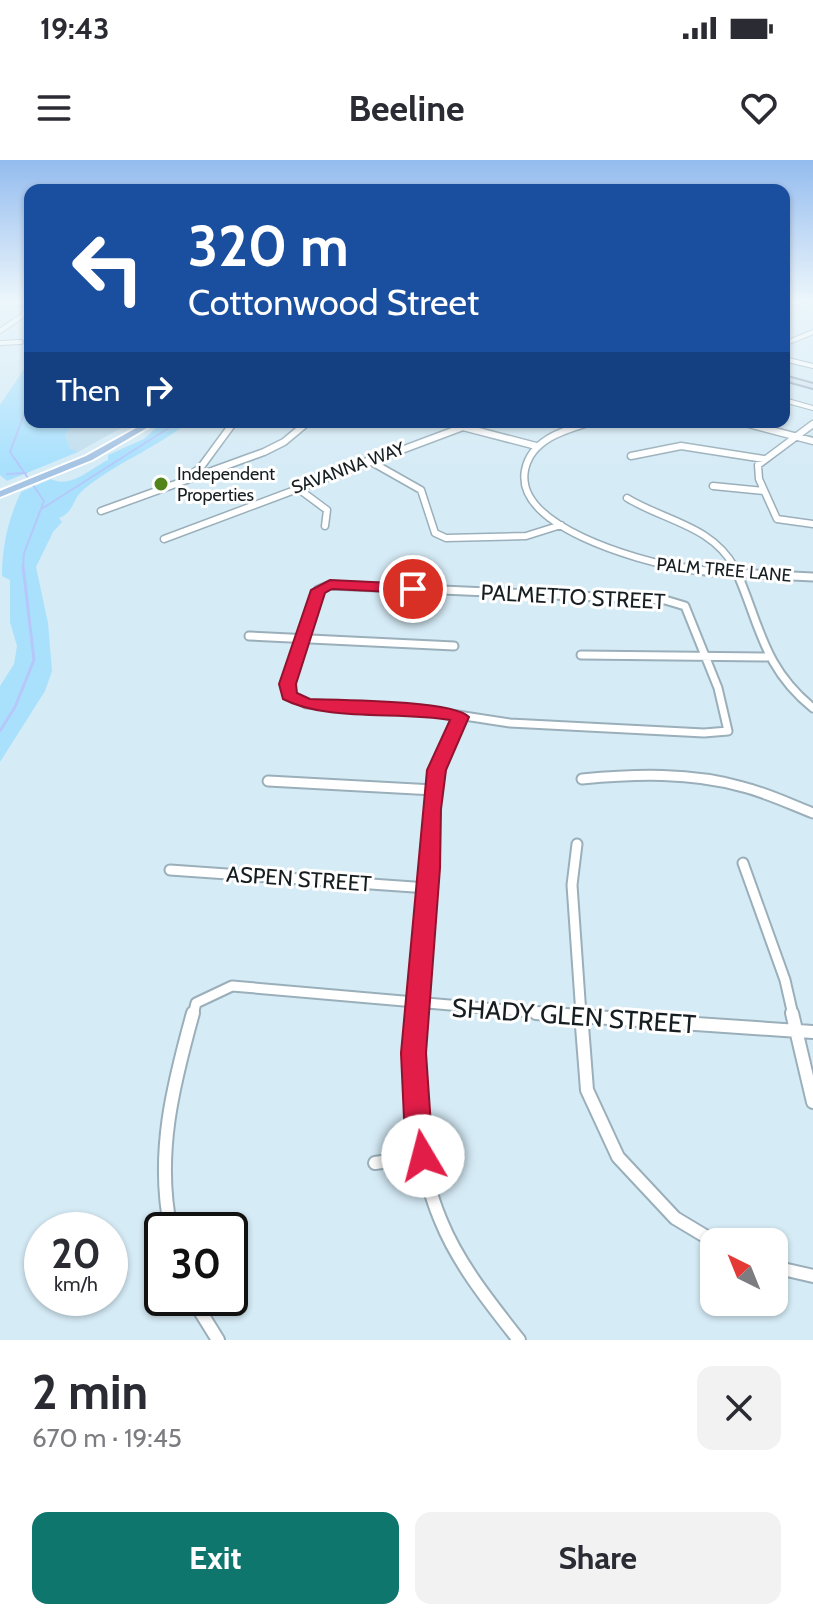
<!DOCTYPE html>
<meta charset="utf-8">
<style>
:root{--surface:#fff;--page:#f2f2f3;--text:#2b2b33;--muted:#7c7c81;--accent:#0f766e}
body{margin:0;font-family:Cabin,sans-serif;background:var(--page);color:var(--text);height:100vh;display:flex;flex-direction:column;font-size:30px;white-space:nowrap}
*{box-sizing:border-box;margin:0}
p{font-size:26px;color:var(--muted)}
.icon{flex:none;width:44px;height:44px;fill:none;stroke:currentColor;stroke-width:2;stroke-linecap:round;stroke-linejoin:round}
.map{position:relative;height:1180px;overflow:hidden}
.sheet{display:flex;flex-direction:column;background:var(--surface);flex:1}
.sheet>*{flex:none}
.banner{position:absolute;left:24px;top:24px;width:766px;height:244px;border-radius:16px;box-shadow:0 2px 6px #0004;background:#1a4fa0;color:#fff;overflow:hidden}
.needle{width:52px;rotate:317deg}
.buttons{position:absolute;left:700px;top:1068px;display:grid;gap:16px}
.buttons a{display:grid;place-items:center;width:88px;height:88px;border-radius:16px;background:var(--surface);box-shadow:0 2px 6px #0004;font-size:40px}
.speed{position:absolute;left:24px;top:1052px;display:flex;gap:16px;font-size:40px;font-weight:700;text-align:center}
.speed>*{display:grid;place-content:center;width:104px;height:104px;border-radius:50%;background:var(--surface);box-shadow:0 2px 6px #0004;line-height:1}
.speed small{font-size:20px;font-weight:400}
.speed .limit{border:4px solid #111;border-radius:12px;background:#fff;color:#111}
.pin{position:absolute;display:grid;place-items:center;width:68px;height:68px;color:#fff;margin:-34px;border:4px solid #fff;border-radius:50%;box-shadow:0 2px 8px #0007}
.me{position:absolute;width:88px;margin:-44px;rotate:352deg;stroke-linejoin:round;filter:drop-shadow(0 0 6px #0008)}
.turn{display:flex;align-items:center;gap:28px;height:168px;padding:0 32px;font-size:36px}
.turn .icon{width:104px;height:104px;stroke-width:2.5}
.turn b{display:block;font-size:56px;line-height:68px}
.then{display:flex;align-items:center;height:76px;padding:0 32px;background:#0003;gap:16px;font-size:30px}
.round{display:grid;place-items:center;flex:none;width:84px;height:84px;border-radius:16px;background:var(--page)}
.summary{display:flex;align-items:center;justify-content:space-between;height:136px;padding:0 32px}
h1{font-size:48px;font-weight:800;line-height:60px}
.action{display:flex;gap:16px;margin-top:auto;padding:16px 32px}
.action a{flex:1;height:92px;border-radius:16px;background:var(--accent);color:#fff;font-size:32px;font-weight:800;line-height:92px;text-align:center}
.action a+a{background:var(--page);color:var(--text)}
.status{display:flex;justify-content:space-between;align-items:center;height:56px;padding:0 40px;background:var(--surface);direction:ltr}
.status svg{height:22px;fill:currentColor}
header{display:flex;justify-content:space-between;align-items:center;height:104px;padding:0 32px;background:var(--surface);font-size:36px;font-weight:800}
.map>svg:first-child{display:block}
.built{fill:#c2deee}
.green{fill:#a9e1fd}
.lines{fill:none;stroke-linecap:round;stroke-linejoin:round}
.stream-far1{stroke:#b6c8fa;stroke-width:2}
.stream{stroke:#b6c8fa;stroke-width:3}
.street-far4-casing{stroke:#9aafba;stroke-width:6}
.street-far3-casing{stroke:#9aafba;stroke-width:9}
.street-far2-casing{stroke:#9aafba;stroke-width:11}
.street-far1-casing{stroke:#9aafba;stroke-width:13}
.street-casing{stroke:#9aafba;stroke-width:16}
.secondary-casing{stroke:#9aafba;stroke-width:4}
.primary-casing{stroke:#fff;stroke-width:4}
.street-far4{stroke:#fff;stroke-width:4}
.street-far3{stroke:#fff;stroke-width:6}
.street-far2{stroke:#fff;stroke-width:7}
.street-far1{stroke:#fff;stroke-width:9}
.street{stroke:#fff;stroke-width:12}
.secondary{fill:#d3e1f1;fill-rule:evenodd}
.primary{fill:#a6c4e3;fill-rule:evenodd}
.route{fill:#e11d48;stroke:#92132f;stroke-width:2}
.poi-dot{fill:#51851b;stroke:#fff;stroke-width:3}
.labels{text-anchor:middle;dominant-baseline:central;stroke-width:6;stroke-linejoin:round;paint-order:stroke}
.far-street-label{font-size:18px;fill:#161e22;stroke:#fff}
.far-poi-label{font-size:18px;fill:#161e22;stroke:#fff;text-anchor:start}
.street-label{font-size:22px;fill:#161e22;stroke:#fff}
.near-street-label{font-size:26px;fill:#161e22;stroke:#fff}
</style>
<div class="status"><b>19:43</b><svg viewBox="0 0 49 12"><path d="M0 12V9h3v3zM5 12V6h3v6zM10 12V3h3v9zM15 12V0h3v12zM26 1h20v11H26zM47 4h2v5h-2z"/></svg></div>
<header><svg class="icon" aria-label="menu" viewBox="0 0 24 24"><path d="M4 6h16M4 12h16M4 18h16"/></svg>Beeline<svg class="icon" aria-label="heart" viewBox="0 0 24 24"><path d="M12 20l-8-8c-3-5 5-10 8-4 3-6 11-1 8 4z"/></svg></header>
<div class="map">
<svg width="813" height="1180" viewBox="0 0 813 1180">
<rect width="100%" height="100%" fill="#d5ebf6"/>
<!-- built -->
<path class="built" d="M76 262H132L78 292 70 290 65 275Z"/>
<!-- green -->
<path class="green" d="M30 200V262H76L65 275 70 289 78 292 7 321 0 315V245Z
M162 262H189C156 288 112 305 83 330 72 340 74 352 59 358L62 362 53 372 36 407 48 463 52 511 45 531 0 602V526L14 504 17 486 10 462V420L2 416C2 387 8 359 21 332L51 319C71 329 91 308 108 300V295L144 279Z"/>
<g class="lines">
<!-- stream-far1 -->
<path class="stream-far1" d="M7 314 26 313
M43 348 178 262
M23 408 24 393 44 341 10 292 30 238"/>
<!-- stream -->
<path class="stream" d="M0 571 15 547 34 500 23 406"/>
<!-- street-far4 casing -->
<g class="street-far4-casing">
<path id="street-far4" d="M0 144 27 143
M784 149 801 140
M0 171 22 156 28 140
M0 183 21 182
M784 184 813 172
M784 199 813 206
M784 240 813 248"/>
</g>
<!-- street-far3 casing -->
<g class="street-far3-casing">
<path id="street-far3" d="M591 262C565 270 531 279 525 310 514 367 639 400 679 408
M741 262 813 281
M383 263 388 262
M813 264 758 305 759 319 777 359 813 364
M631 296 681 286 764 299
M368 300 421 330 435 373 446 378 526 376 561 365
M183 321 201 307 234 262
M713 326 764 331
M296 327 327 350 325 366
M627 338C665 361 713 366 735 408
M101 351 264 292 284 282 308 262
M164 379 463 267 536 286"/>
</g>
<!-- street-far2 casing -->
<g class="street-far2-casing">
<path id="street-far2" d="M669 406 713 412 813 417
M734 406C760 462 761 506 813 548
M330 425 665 440 685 446 718 528 728 571 704 573 510 563 419 549 306 544 289 535 287 524 318 430Z
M249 476 454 486
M581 495 767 497
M442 603 460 557"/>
</g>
<!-- street-far1 casing -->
<g class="street-far1-casing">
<path id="street-far1" d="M582 619C635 614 691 612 743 627 767 633 790 644 813 653
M268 621 434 630
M577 684 572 725 581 855
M743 703 785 820 793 855
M170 710 428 728
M193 855 196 843 232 826 565 855
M417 855 433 644 442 601"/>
</g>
<!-- street casing -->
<g class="street-casing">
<path id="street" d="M417 853C413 920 414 998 441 1061 459 1105 490 1143 519 1180
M536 853 813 872
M581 853 587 930 618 997 675 1058 715 1082
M792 853 813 942
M375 1003 423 996
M171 1070C155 995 173 925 193 853
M774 1107 813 1116
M192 1138 218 1180"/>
</g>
<!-- secondary casing -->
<g class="secondary-casing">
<path id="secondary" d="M784 216 813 224V228L784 220Z"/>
</g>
<!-- primary casing -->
<g class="primary-casing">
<path id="primary" d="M147 262H157L92 300 0 337V331L86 296Z"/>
</g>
<!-- street-far4 -->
<use href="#street-far4" class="street-far4"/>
<!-- street-far3 -->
<use href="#street-far3" class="street-far3"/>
<!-- street-far2 -->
<use href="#street-far2" class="street-far2"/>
<!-- street-far1 -->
<use href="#street-far1" class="street-far1"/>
<!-- street -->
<use href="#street" class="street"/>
<!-- secondary -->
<use href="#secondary" class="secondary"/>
<!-- primary -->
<use href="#primary" class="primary"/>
</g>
<!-- sky -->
<linearGradient id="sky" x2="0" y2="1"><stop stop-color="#94bcef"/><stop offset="0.46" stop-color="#ecf6fb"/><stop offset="1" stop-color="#ecf6fb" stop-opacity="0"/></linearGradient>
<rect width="813" height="306" fill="url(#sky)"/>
<!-- route -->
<path class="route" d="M330 420 413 424 420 429 413 433 332 429 325 433 296 524 297 533 310 539C338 540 453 540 469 557L446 610 441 649 440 708 426 893 432 980 436 996 432 1005 423 1009 413 1005 405 980 401 893 427 610 450 560C399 551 327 562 283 539L279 524 311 430Z"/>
<!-- markers -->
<circle class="poi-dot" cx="161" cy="324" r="8"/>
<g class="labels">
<!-- far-street labels -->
<g class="far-street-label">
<text transform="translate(348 308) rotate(-20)">SAVANNA WAY</text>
<text transform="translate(724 410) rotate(5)">PALM TREE LANE</text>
</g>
<!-- far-poi labels -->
<g class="far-poi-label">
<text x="177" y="314">Independent<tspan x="177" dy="21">Properties</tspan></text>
</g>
<!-- street labels -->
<g class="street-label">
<text transform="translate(573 437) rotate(3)">PALMETTO STREET</text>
<text transform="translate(299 719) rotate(4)">ASPEN STREET</text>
</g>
<!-- near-street labels -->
<g class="near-street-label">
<text transform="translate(574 856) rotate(4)">SHADY GLEN STREET</text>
</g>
</g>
</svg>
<div class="buttons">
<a><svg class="needle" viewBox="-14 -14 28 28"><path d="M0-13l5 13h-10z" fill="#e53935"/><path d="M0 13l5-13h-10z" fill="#7c7c81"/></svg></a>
</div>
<div class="speed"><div>20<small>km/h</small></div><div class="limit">30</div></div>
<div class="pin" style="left:413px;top:429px;background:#d93025"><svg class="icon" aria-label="arrive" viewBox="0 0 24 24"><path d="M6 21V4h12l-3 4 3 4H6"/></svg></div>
<svg class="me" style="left:423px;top:996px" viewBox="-20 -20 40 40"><circle r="19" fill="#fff"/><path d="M0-13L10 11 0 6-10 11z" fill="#e11d48"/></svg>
<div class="banner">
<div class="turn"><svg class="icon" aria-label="left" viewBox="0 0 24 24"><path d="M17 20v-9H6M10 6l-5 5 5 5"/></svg><div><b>320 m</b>Cottonwood Street</div></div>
<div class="then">Then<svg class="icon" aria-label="right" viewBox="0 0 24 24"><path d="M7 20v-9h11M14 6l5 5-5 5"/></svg></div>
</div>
</div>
<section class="sheet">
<div class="summary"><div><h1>2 min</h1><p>670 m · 19:45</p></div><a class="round"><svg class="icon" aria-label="close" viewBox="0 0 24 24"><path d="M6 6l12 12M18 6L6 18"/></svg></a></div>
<div class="action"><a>Exit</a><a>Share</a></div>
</section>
